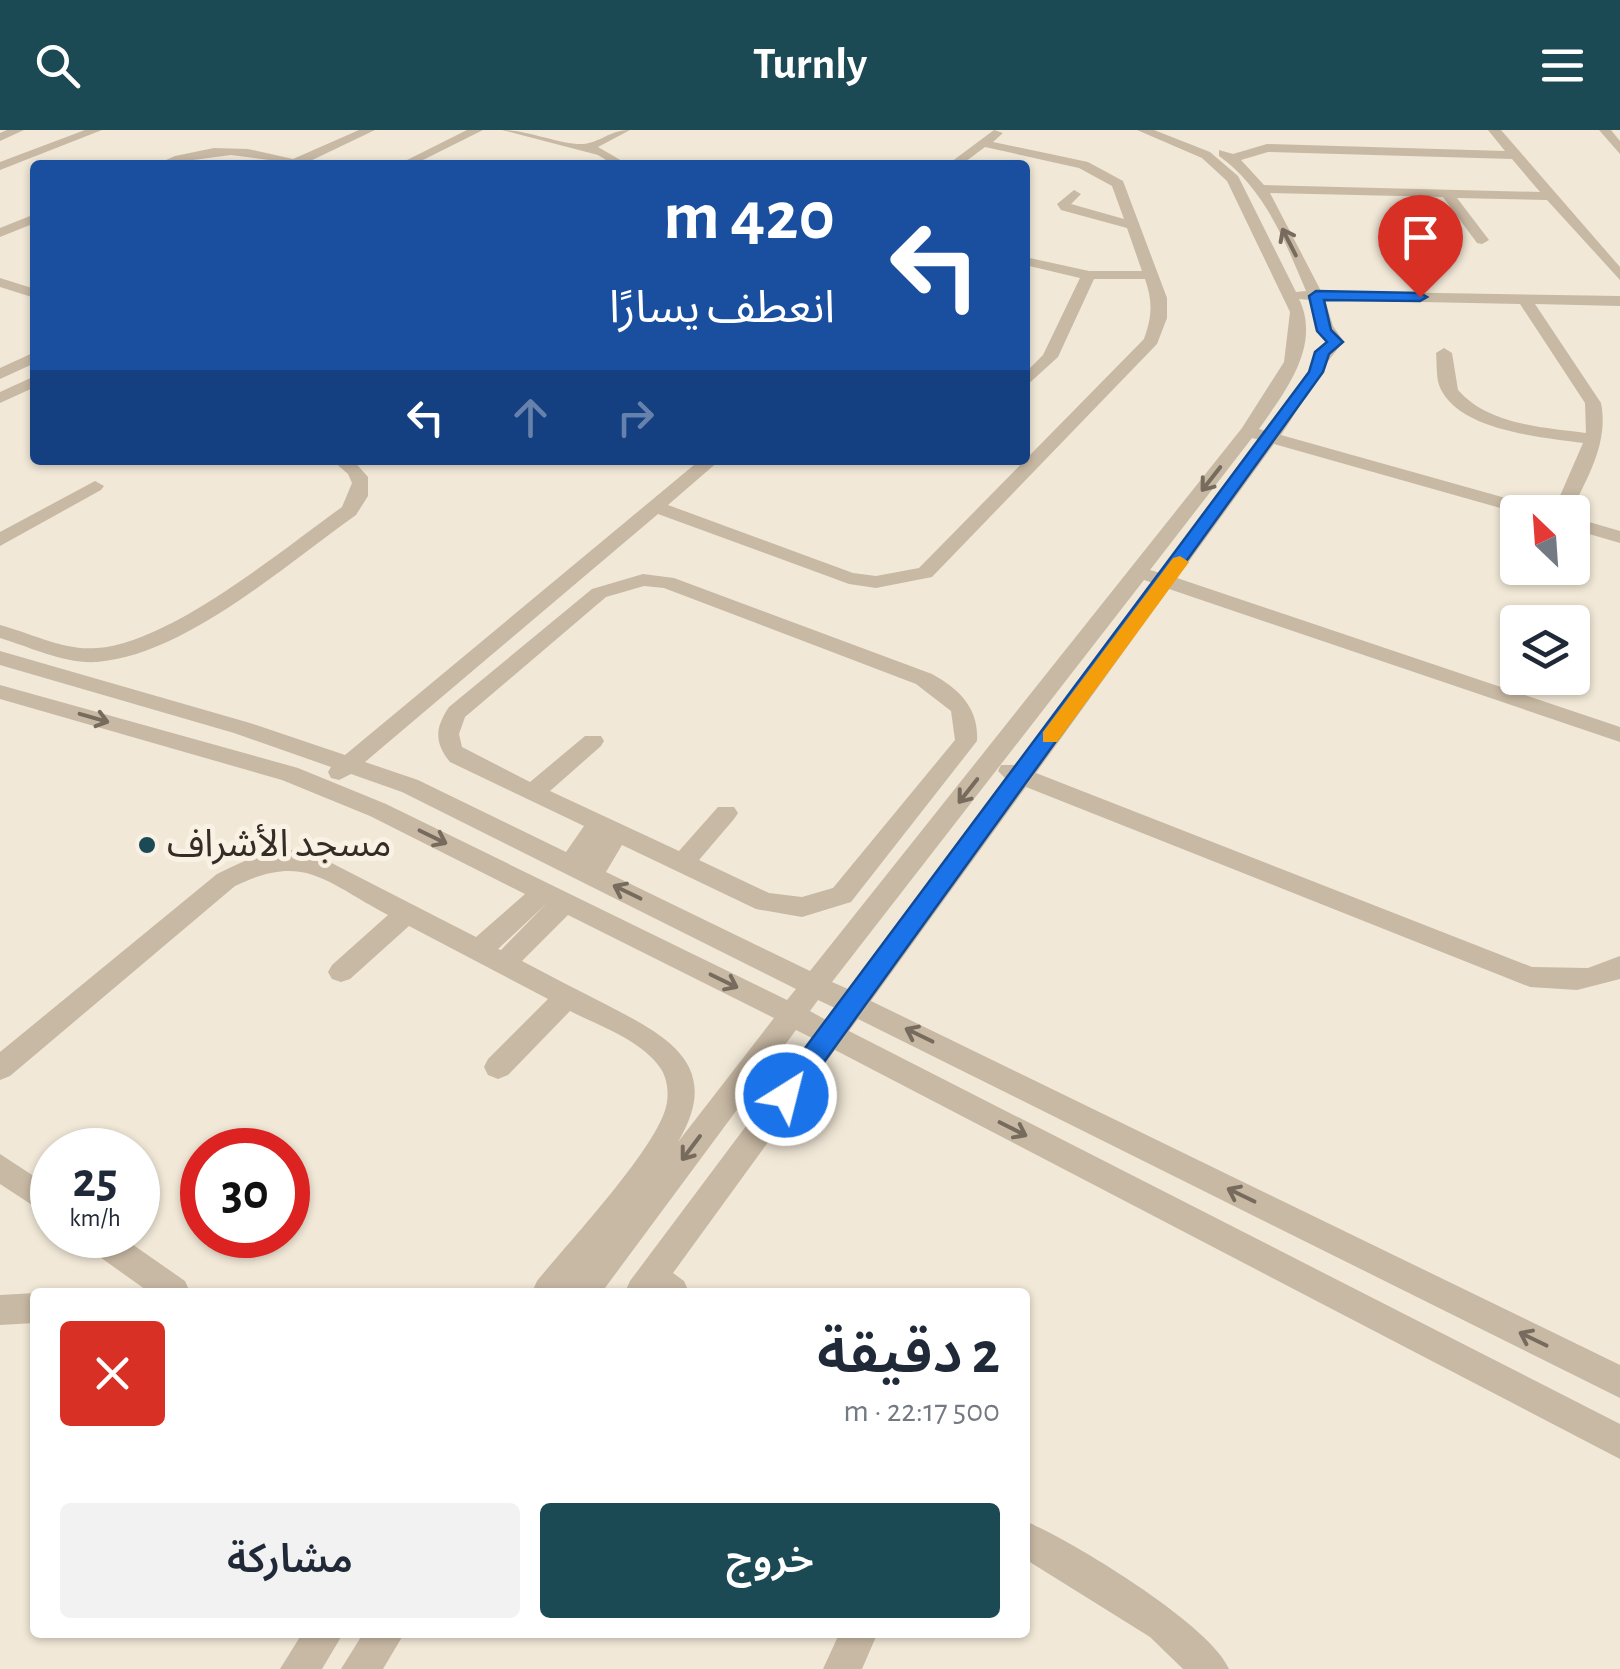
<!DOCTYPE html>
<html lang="ar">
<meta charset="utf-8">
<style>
:root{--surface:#fff;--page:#f2f2f3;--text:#1f2937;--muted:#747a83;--accent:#1c4a54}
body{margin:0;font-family:"Alegreya Sans","Noto Sans Arabic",sans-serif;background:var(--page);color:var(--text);direction:rtl;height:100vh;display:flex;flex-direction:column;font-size:38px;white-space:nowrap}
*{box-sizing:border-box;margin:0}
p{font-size:32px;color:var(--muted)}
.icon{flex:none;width:55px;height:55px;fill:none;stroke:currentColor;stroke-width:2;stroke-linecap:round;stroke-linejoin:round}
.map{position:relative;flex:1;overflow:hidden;direction:ltr}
.details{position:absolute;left:30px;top:1158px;width:1000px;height:350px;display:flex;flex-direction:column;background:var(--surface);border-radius:10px;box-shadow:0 2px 8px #0004;direction:rtl}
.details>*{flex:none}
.banner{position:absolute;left:30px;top:30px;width:1000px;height:305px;border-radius:10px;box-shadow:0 2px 8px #0004;direction:rtl;background:#1a4fa0;color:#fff;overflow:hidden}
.needle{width:65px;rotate:335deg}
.fabs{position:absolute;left:1500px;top:365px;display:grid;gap:20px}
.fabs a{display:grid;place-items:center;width:90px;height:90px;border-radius:10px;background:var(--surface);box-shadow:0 2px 8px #0004;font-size:50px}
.speed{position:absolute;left:30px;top:998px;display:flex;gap:20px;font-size:50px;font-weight:700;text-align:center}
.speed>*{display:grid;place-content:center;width:130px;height:130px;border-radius:50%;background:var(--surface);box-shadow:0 2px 8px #0004;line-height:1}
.speed small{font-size:25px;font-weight:400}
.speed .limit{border:15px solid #d22;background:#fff;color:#111}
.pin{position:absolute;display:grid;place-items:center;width:85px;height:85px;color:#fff;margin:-102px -42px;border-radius:50% 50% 50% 0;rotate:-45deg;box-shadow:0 0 10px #0007}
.pin .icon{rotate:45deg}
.me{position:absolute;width:110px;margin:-55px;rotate:36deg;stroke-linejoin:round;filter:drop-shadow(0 0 8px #0008)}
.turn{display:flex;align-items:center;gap:35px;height:210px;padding:0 30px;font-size:45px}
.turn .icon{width:130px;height:130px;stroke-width:2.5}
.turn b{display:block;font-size:70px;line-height:85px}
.lanes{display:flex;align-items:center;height:95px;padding:0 30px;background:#0003;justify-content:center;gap:50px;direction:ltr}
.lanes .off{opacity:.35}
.round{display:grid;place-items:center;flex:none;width:105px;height:105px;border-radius:10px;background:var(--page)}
.summary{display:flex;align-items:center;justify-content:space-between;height:170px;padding:0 30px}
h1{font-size:60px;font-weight:600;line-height:75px}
.button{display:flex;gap:20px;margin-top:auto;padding:20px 30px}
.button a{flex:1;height:115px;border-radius:10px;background:var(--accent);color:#fff;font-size:40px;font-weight:600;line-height:115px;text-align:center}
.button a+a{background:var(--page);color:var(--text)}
header{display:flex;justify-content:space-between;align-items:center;height:130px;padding:0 30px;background:var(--accent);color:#fff;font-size:45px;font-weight:600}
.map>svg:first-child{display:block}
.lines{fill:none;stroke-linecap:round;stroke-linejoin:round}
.minor{fill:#c8b9a4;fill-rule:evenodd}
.oneway{stroke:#776b5e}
.route{fill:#1a73e8;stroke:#114b97;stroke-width:2.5}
.slow{fill:#f59e0b}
.poi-dot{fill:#1c4a54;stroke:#f9f1e3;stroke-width:4}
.labels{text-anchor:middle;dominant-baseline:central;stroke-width:10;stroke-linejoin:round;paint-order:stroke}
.poi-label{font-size:38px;fill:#342c25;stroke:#f9f1e3;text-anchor:start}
</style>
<header><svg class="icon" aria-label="menu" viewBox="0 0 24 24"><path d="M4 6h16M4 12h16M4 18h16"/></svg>Turnly<svg class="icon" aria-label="search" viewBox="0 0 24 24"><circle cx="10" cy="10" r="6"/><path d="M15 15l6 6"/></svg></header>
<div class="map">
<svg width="1620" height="1539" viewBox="0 0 1620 1539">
<rect width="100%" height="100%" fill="#f1e8d7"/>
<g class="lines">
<!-- minor -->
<path class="minor" d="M7 0H24L0 11V3Z
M85 0H102L0 40V32Z
M359 0H375L306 33 307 35 231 25 155 35 175 26 214 18 248 19 293 29Z
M467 0H483L413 35H397Z
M502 0C529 0 561 15 583 14 599 13 610 0 630 0L598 17 629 35H614L598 25Z
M994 0 1003 3 993 12 1088 32 1123 51 1167 168V188L1157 214 932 447 876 458 849 454 658 384 365 632 418 650 566 722 584 696 450 632C434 612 435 598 449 577L592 459 643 444 674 448 932 544C959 559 979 578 977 611L851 772 802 787 756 779 622 715 606 742 810 841 1242 298 1284 232 1290 182 1227 51 1202 28 1137 0H1154L1210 22 1238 46 1296 162 1306 161C1285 111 1264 58 1219 26V20L1233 24 1267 14 1505 21 1488 0H1501L1620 137V150L1547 70 1457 68 1489 110 1482 114 1477 113 1443 67 1270 63 1321 161 1620 166V176L1535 174 1601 273C1609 313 1587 348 1571 382H1553L1583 313C1542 307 1456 301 1439 255 1436 245 1437 233 1436 223L1444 218 1452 223 1458 260C1489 295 1542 297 1586 303L1585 273 1520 174 1325 170 1333 196 1344 212C1320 237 1302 275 1281 305L1541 378 1543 382 1518 383 1274 314 1177 448 1620 597V612L1169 459 1036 643 1532 837 1588 838 1620 826V849L1577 860 1530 857 1026 657 871 871 1620 1235V1268L858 889 849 901 1620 1294V1329L835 920 673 1143 684 1151 689 1162H625L630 1151 812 908 796 900 602 1162H532L537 1151C568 1113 655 1020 666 977 669 965 668 950 661 939 642 910 599 896 570 881L508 945 498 949 488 945 484 937 488 929 548 869 409 796 350 849 341 852 332 849 328 842 332 835 388 785C325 752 305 722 235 756L10 946 0 950V922L217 744C245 730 280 713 312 723L476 807 525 764 370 686 282 650 0 569V555L298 638 386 674 787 870 796 859 402 662 351 644 339 650 331 648 328 642 331 637 234 603 0 535V521L250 593 345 625 700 330H720L668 375 853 443 876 446 919 438 1144 209C1152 187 1153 172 1145 149H1094L1058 227 1025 257V243L1043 225 1080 148 1025 135V127L1089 141H1142L1127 98 1061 80 1057 74 1074 60 1081 64 1071 74 1124 89 1112 56 1079 38 985 17 961 35H947ZM1268 22 1512 29 1540 62 1264 55 1241 30ZM1299 169 1310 170 1327 211 1315 222 1308 242 1266 301 1259 299C1284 263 1322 216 1299 169ZM1252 308 1260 310 1160 443 1150 440ZM1144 450 1153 453 1016 635H1001L998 641 1006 649 848 859 832 852ZM644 456 664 458 916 554 951 581 955 610 833 758 802 767 769 763 699 730 734 689 738 683 734 677H718L679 721 550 661 601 616 604 611 601 606H585L530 652 462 617 459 604 465 587 606 467ZM546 774 501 820 498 819ZM568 785 774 888 678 1012C724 935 667 906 605 874 578 860 550 846 522 831ZM818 870 835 878 826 890 810 881Z
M1599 0H1611L1620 11V24Z
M35 84V93L0 107V98Z
M0 148 35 159V168L0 157Z
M35 222V233L0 249V238Z
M35 246V257L0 273V262Z
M332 330H353L368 347V366L356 385C285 435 185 525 97 532 64 534 30 517 0 508V495C31 503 64 521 97 518 170 513 282 420 342 377L352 353 348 344Z
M95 351 104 356 101 360 0 416V402Z
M1572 387 1620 401V413L1572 399Z
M0 1024 52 1058V1088L0 1054Z
M79 1105H119L185 1151 190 1162H149L83 1115Z
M35 1163V1193L0 1195V1165Z
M1025 1391C1071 1410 1211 1495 1229 1539H1183L1150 1507 1025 1429Z
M303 1502H344L322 1539H280Z
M364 1502H405L383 1539H341Z
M840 1502H878L862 1539H823Z"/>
</g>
<!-- one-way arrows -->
<defs><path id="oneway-shaft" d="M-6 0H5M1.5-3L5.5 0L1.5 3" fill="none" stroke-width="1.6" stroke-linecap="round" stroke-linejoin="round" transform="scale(2.5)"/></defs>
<g class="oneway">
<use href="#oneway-shaft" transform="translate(1289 112) rotate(-117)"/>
<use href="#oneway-shaft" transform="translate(1211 349) rotate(128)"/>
<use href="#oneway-shaft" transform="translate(94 588) rotate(16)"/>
<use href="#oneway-shaft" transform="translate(968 661) rotate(128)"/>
<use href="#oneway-shaft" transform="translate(433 707) rotate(26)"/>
<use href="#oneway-shaft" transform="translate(627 762) rotate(-154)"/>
<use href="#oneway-shaft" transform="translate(724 851) rotate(26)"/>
<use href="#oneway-shaft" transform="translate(919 905) rotate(-154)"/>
<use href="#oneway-shaft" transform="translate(1013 999) rotate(27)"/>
<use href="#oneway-shaft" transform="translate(691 1018) rotate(127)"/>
<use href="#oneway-shaft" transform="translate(1241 1065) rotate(-154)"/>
<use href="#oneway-shaft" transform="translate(1533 1209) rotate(-154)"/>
</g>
<!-- route -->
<path class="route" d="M1316 161 1420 163 1427 167 1420 171 1324 170 1331 200 1343 212 1329 224 1323 242 795 972 786 976 776 972 773 965 776 957 1309 242 1315 222 1327 212 1317 201 1309 166Z"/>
<!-- slow -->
<path class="slow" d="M1180 426 1189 432 1057 612H1043V602L1173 428Z"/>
<!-- markers -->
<circle class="poi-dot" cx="147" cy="715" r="10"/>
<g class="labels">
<!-- poi labels -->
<g class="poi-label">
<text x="167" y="715">مسجد الأشراف</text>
</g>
</g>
</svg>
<div class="fabs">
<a><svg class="needle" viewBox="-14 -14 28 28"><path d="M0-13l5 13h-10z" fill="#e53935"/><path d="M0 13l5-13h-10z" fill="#747a83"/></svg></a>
<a><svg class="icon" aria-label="layers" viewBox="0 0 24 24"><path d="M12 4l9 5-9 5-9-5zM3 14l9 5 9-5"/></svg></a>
</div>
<div class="speed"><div>25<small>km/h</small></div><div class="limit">30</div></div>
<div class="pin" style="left:1420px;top:167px;background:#d93025"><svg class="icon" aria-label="arrive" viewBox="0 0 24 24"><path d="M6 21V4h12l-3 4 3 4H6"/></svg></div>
<svg class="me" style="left:786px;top:965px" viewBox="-20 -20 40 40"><circle r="17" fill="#1a73e8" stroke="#fff" stroke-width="3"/><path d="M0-11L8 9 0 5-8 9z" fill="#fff"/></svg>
<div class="banner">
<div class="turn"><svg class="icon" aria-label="left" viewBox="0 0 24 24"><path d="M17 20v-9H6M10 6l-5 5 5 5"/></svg><div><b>420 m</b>انعطف يسارًا</div></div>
<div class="lanes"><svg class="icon" aria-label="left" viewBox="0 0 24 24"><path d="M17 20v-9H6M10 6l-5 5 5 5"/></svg><svg class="icon off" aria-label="ahead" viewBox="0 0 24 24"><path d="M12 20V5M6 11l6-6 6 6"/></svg><svg class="icon off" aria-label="right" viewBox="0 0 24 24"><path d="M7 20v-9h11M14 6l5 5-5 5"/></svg></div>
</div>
<section class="details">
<div class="summary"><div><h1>2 دقيقة</h1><p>500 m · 22:17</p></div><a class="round" style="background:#d93025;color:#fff"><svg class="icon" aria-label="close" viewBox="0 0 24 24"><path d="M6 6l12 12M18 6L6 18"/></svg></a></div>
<div class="button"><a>خروج</a><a>مشاركة</a></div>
</section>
</div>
